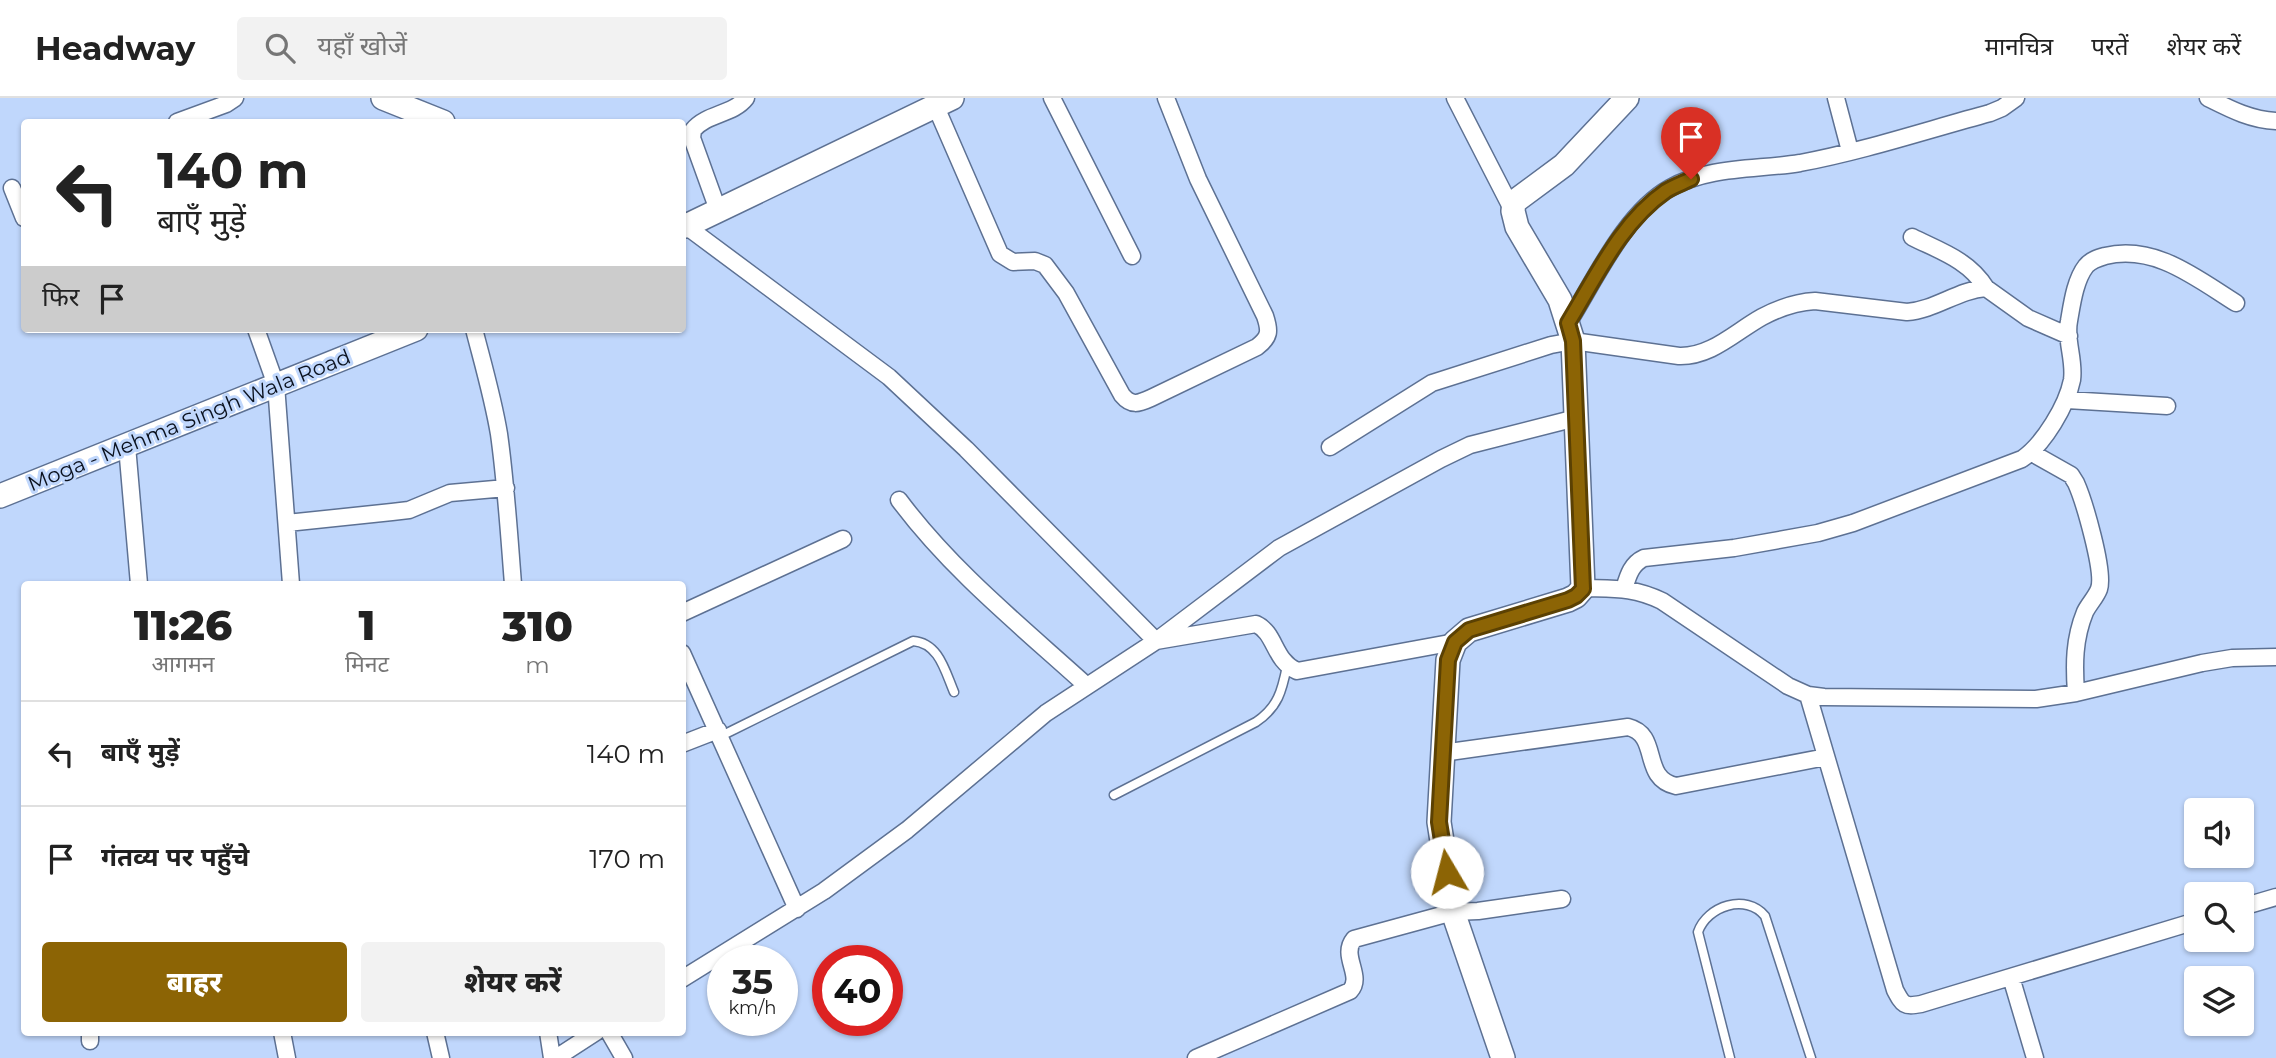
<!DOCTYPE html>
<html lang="hi">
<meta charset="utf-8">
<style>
:root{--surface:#fff;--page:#f2f2f2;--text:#222;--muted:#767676;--line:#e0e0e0;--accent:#8c6405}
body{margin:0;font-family:Montserrat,"Noto Sans Devanagari",sans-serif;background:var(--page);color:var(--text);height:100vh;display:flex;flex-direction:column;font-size:26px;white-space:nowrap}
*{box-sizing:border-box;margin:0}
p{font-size:23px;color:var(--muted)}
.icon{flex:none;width:38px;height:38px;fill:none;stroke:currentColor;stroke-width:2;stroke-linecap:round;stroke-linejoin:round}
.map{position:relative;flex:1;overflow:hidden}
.panel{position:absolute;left:21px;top:483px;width:665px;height:455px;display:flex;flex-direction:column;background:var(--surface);border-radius:7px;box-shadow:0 2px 5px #0004}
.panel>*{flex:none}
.guide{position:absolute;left:21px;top:21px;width:665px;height:214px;border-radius:7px;box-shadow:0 2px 5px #0004;background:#fff;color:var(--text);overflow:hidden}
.buttons{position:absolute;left:2184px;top:700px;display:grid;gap:14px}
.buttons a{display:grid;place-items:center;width:70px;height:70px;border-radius:7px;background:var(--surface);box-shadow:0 2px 5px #0004;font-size:35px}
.speed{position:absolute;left:707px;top:847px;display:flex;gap:14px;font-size:35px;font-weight:700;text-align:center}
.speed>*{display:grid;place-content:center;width:91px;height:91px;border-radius:50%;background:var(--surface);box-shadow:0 2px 5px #0004;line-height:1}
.speed small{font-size:18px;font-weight:400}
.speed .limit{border:10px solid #d22;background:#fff;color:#111}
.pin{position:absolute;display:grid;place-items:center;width:60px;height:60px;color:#fff;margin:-72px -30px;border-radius:50% 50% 50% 0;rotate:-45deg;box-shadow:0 0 7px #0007}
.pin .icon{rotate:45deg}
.me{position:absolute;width:77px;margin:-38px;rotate:352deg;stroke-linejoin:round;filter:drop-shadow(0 0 5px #0008)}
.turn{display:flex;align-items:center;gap:24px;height:147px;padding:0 21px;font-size:32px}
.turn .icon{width:91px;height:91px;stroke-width:2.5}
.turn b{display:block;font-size:49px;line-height:60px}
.then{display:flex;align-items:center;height:66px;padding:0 21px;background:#0003;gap:14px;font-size:26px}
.eta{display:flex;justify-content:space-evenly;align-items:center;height:119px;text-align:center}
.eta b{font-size:42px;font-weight:800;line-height:49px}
.action{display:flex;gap:14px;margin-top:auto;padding:14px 21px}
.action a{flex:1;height:80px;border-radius:7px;background:var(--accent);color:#fff;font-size:28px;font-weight:800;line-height:80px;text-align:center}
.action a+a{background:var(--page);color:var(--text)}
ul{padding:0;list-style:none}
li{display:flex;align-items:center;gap:21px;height:105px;padding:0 21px;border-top:2px solid var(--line)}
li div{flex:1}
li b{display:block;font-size:26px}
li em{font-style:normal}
header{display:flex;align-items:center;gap:42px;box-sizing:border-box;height:98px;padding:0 35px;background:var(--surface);border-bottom:2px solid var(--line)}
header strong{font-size:33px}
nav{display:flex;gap:38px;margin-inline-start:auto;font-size:24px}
.search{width:490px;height:63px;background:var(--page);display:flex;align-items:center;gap:18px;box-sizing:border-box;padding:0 24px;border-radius:7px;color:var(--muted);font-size:26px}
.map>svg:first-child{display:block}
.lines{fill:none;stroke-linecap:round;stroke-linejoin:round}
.lane-casing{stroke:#5d7193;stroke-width:11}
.street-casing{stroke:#5d7193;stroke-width:19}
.secondary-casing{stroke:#5d7193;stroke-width:26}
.lane{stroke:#fff;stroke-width:8}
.street{stroke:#fff;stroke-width:16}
.secondary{stroke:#fff;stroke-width:23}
.route-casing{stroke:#5b4103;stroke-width:18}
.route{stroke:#8c6405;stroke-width:12}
.labels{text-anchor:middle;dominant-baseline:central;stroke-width:6;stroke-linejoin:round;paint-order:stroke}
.street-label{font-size:21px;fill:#0a111e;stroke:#c0d7fc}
</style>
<header>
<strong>Headway</strong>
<div class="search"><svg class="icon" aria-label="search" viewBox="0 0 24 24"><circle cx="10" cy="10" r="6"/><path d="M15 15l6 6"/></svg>यहाँ खोजें</div>
<nav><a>मानचित्र</a><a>परतें</a><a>शेयर करें</a></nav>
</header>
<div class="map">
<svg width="2276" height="960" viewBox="0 0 2276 960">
<rect width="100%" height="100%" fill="#c0d7fc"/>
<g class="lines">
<!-- lane casing -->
<g class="lane-casing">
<path id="lane" d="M721 638 913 543C939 545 945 573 954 594
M1114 697 1256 624C1278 609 1282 593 1287 568
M1730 960 1698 834C1707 808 1746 795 1765 818L1811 960"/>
</g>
<!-- street casing -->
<g class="street-casing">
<path id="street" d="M1052 0 1132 158
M1455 0 1513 113
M1836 0 1850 53
M2208 0C2230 11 2251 22 2276 23
M936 9 1000 156 1013 164 1035 163 1045 167 1066 195 1122 297C1131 308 1138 306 1151 300L1257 249C1270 239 1270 233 1265 218L1198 81 1166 0
M177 24 226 6 235 0
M12 90 24 120
M718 112 692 40 693 32C707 15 733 17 746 0
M686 128 889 279 966 351 1156 543 1279 450 1441 361 1470 347 1576 320
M1912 139C1940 153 1969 162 1986 190
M1568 225C1595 182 1625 115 1670 90 1709 68 1757 72 1800 65 1864 53 1927 32 1990 15L2002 10 2016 0
M256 231 276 287 291 486
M474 231C483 266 493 300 499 336 506 386 509 436 513 486
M2067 302 2167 308
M127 348 139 486
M1330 349 1432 285 1551 247 1573 243 1679 258C1711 259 1735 234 1762 219 1779 210 1796 204 1815 203L1907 214C1935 212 1958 192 1986 190L2028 220 2069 238
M2032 355 2071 377 2076 385C2084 403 2105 474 2099 491 2096 499 2089 506 2085 514 2074 541 2074 566 2076 595
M899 402C952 473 1022 529 1087 588
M287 425 392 414 409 412 450 395 506 390
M1583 490C1614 491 1633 489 1662 503L1788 588 1808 597 1824 599 2036 601 2076 595 2202 565 2232 560 2276 559
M1624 491C1628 478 1631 466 1644 460L1734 450 1818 435 1853 425 2022 361C2044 346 2067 307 2072 282 2075 262 2065 242 2069 223 2072 206 2075 182 2086 168 2091 162 2098 160 2105 158 2155 146 2196 180 2236 205
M682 515 843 441
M682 555 797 811
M1808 597 1895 892C1903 907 1904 909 1921 906L2196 823
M682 646 718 632
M1442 655 1628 629C1661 637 1640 680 1676 688L1826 659
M2242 809 2276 799
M2011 879 2035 960
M682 881 824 793 907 732 1046 615 1156 543 1256 526C1276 535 1273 562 1297 573L1455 544
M90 934V943
M282 934 287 960
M435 934 441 960
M548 934 552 960
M609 934 624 960
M556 960 596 934
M1196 960 1350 893C1364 878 1340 858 1354 841L1453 814 1478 813 1562 801"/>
</g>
<!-- secondary casing -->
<g class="secondary-casing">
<path id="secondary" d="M383 0 443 24
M682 126 686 128 952 0
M0 398 416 231
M1503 960 1453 814 1439 724 1448 562 1455 544 1469 532 1568 502 1576 498 1583 490 1573 243 1560 202 1517 129 1513 113 1514 104 1564 67 1627 0"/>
</g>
<!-- lane -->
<use href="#lane" class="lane"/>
<!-- street -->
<use href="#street" class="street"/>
<!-- secondary -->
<use href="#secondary" class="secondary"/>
</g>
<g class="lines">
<!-- route casing -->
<g class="route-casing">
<path id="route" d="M1447 774 1439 724 1448 562 1455 544 1469 532 1568 502 1576 498 1583 491 1573 243 1568 225C1596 179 1621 124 1666 93 1674 88 1683 85 1691 81"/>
</g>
<!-- route -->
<use href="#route" class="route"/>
</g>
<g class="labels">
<!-- street labels -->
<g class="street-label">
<text transform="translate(189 322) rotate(-22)">Moga - Mehma Singh Wala Road</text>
</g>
</g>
</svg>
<div class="buttons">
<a><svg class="icon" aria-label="sound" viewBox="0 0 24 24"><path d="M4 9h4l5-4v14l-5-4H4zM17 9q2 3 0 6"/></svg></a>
<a><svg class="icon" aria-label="search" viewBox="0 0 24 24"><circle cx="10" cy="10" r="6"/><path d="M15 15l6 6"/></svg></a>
<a><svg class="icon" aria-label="layers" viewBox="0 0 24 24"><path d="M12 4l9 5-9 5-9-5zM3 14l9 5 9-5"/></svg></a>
</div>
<div class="speed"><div>35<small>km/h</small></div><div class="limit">40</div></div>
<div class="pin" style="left:1691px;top:81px;background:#d93025"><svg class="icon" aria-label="arrive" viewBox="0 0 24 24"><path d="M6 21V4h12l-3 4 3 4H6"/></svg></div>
<svg class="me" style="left:1447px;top:774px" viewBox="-20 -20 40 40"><circle r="19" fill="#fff"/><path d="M0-13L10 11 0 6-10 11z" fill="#8c6405"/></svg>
<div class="guide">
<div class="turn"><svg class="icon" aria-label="left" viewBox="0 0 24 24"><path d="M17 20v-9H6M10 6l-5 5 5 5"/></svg><div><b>140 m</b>बाएँ मुड़ें</div></div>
<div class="then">फिर<svg class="icon" aria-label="arrive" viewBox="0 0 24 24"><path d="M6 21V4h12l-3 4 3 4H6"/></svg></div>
</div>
<section class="panel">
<div class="eta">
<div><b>11:26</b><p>आगमन</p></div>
<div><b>1</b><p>मिनट</p></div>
<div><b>310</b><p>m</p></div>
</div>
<ul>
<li><svg class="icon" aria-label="left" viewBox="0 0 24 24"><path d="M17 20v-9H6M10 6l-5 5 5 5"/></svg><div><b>बाएँ मुड़ें</b></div><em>140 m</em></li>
<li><svg class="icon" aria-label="arrive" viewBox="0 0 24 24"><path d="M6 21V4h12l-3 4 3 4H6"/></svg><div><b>गंतव्य पर पहुँचे</b></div><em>170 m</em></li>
</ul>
<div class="action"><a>बाहर</a><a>शेयर करें</a></div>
</section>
</div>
